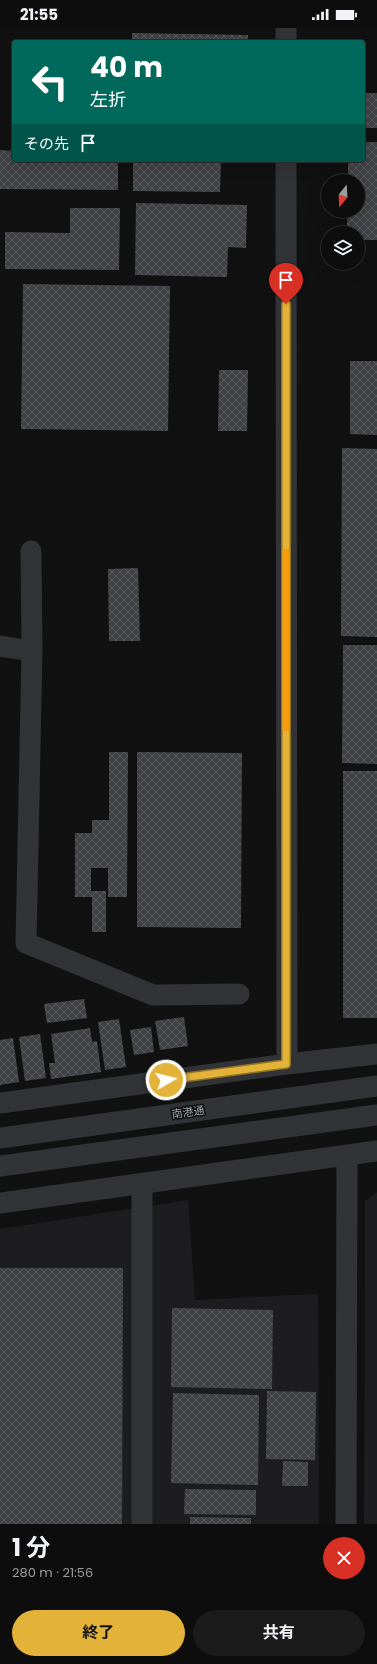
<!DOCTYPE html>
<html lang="ja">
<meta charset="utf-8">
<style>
:root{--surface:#0d0d0e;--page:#1b1b1c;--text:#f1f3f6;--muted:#9a9c9e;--line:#2d2d2e;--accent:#e2b239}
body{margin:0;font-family:Poppins,"Noto Sans JP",sans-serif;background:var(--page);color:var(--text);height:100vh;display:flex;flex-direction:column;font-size:15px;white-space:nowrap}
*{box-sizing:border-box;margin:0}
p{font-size:13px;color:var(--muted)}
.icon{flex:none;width:22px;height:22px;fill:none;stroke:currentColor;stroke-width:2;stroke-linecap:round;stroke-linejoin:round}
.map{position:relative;height:1496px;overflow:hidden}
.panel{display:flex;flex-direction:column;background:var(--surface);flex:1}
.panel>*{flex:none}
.guide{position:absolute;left:12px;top:12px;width:353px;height:122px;border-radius:4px;box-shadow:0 4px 16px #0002,0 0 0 1px var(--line);background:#00695c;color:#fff;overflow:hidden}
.needle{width:26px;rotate:198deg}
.controls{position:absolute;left:321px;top:146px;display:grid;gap:8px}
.controls a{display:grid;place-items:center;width:44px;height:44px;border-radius:50%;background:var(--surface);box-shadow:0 4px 16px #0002,0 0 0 1px var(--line);font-size:20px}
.pin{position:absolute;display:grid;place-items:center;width:34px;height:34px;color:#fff;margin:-41px -17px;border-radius:50% 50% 50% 0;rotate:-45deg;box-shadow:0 0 4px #0007}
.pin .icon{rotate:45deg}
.me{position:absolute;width:44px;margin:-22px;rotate:82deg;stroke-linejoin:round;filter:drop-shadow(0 0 3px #0008)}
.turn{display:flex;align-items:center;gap:14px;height:84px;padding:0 12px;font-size:18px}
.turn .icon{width:52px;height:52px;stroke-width:2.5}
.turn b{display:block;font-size:28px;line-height:34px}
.then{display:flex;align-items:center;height:38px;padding:0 12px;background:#0003;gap:8px;font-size:15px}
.round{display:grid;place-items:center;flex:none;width:42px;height:42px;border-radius:21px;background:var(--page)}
.head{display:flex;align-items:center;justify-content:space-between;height:68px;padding:0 12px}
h1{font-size:24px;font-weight:700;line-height:30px}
.primary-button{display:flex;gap:8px;margin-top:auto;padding:8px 12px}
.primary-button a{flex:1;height:46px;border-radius:24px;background:var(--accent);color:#111;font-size:16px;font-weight:700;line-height:46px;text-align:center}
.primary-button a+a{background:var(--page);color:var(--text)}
.status{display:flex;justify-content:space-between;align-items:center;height:28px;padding:0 20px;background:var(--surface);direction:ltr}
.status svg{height:11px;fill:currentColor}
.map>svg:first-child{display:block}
.built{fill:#1d1d1f}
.building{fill:url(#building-cross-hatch)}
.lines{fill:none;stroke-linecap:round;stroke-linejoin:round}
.minor{stroke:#323337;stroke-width:21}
.route-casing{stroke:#937425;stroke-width:10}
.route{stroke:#e2b239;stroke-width:7}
.slow{stroke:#f59e0b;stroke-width:7}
.labels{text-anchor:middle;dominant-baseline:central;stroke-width:3;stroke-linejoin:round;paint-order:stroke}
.street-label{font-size:11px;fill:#a3a7b2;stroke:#0c0c0d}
</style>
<div class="status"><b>21:55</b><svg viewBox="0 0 49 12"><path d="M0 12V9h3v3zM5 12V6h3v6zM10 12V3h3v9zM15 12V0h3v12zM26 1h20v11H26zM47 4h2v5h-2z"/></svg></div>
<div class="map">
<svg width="377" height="1496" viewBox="0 0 377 1496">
<defs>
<pattern id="building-cross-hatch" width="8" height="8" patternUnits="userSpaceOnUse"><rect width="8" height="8" fill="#404145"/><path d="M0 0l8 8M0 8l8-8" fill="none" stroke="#585a5d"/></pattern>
</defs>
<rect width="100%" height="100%" fill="#111112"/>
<!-- built -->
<path class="built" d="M377 1164V1496H364L365 1173Z
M188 1172 195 1272 318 1266 319 1496H0V1201Z"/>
<!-- building -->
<path class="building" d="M132 5 248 7V14H132Z
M363 65H377V100H363Z
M363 114H377V212H358V205H347V183H358V153H348V132H363Z
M0 122 14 123V132H94V134L118 135V162L0 161Z
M133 132H221L220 164 133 163Z
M136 175 247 177 246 220 228 219 227 249 135 247Z
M70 180H120L119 242 5 241V204L70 205Z
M23 256 170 258 168 403 21 401Z
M350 333H377V407L350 406Z
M219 342H248L247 403H218Z
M342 420 377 421V609L341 608Z
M138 540 140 613H109L108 541Z
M343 617H377V736L342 735Z
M109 724H128L127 869H108V840H91V863H106V904H92V869H75V805H92V792H109Z
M137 724 242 725 241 900 137 899Z
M343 743H377V990H343Z
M84 971 87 990 47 995 44 976Z
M184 989 188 1018 160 1022 155 993Z
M119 991 126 1039 105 1042 98 994Z
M151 999 154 1024 134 1027 130 1002Z
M90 1000 92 1014 97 1013 101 1044 51 1051 49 1035H55L51 1006Z
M40 1006 46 1050 25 1053 19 1009Z
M13 1010 19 1054 0 1057V1012Z
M0 1240H123L122 1496H0Z
M172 1280 273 1282 272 1361 171 1359Z
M267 1363 316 1364 315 1432 266 1431Z
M173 1365 259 1367 258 1457 171 1455Z
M283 1433 308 1434V1458H282Z
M185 1461 256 1462V1487L184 1486Z
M190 1489 251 1490V1496H190Z"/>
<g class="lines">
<!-- minor -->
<path class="minor" d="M286 0V14
M286 132 287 1036
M31 523 32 623
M0 618 32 623 26 915 153 967 239 966
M0 1075 287 1036 377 1026
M0 1110 377 1058
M0 1138 377 1087
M0 1175 377 1123
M142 1496V1156
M346 1496 347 1127"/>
</g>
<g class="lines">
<!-- route casing -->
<g class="route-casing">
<path id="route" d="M166 1052 286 1036V276"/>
</g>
<!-- route -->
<use href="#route" class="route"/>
<!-- slow -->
<path class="slow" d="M286 524V700"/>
</g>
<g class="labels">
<!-- street labels -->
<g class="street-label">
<text transform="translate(188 1084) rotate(-8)">南港通</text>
</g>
</g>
</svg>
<div class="controls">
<a><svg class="needle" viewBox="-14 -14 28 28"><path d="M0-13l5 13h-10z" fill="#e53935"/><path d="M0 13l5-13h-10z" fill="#9a9c9e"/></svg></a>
<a><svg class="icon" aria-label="layers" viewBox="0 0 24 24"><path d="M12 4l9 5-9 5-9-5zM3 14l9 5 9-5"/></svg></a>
</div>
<div class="pin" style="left:286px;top:276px;background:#d93025"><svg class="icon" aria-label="arrive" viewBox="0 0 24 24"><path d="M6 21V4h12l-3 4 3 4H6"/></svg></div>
<svg class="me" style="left:166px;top:1052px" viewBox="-20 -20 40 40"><circle r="17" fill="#e2b239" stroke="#fff" stroke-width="3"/><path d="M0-11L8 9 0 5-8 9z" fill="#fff"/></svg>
<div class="guide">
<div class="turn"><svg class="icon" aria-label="left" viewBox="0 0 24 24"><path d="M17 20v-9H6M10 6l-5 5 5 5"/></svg><div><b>40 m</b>左折</div></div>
<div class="then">その先<svg class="icon" aria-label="arrive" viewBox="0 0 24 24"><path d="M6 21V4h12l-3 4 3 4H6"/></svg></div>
</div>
</div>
<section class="panel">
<div class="head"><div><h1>1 分</h1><p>280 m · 21:56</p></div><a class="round" style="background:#d93025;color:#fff"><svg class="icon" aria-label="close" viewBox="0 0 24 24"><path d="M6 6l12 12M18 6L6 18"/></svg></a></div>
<div class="primary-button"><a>終了</a><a>共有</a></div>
</section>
